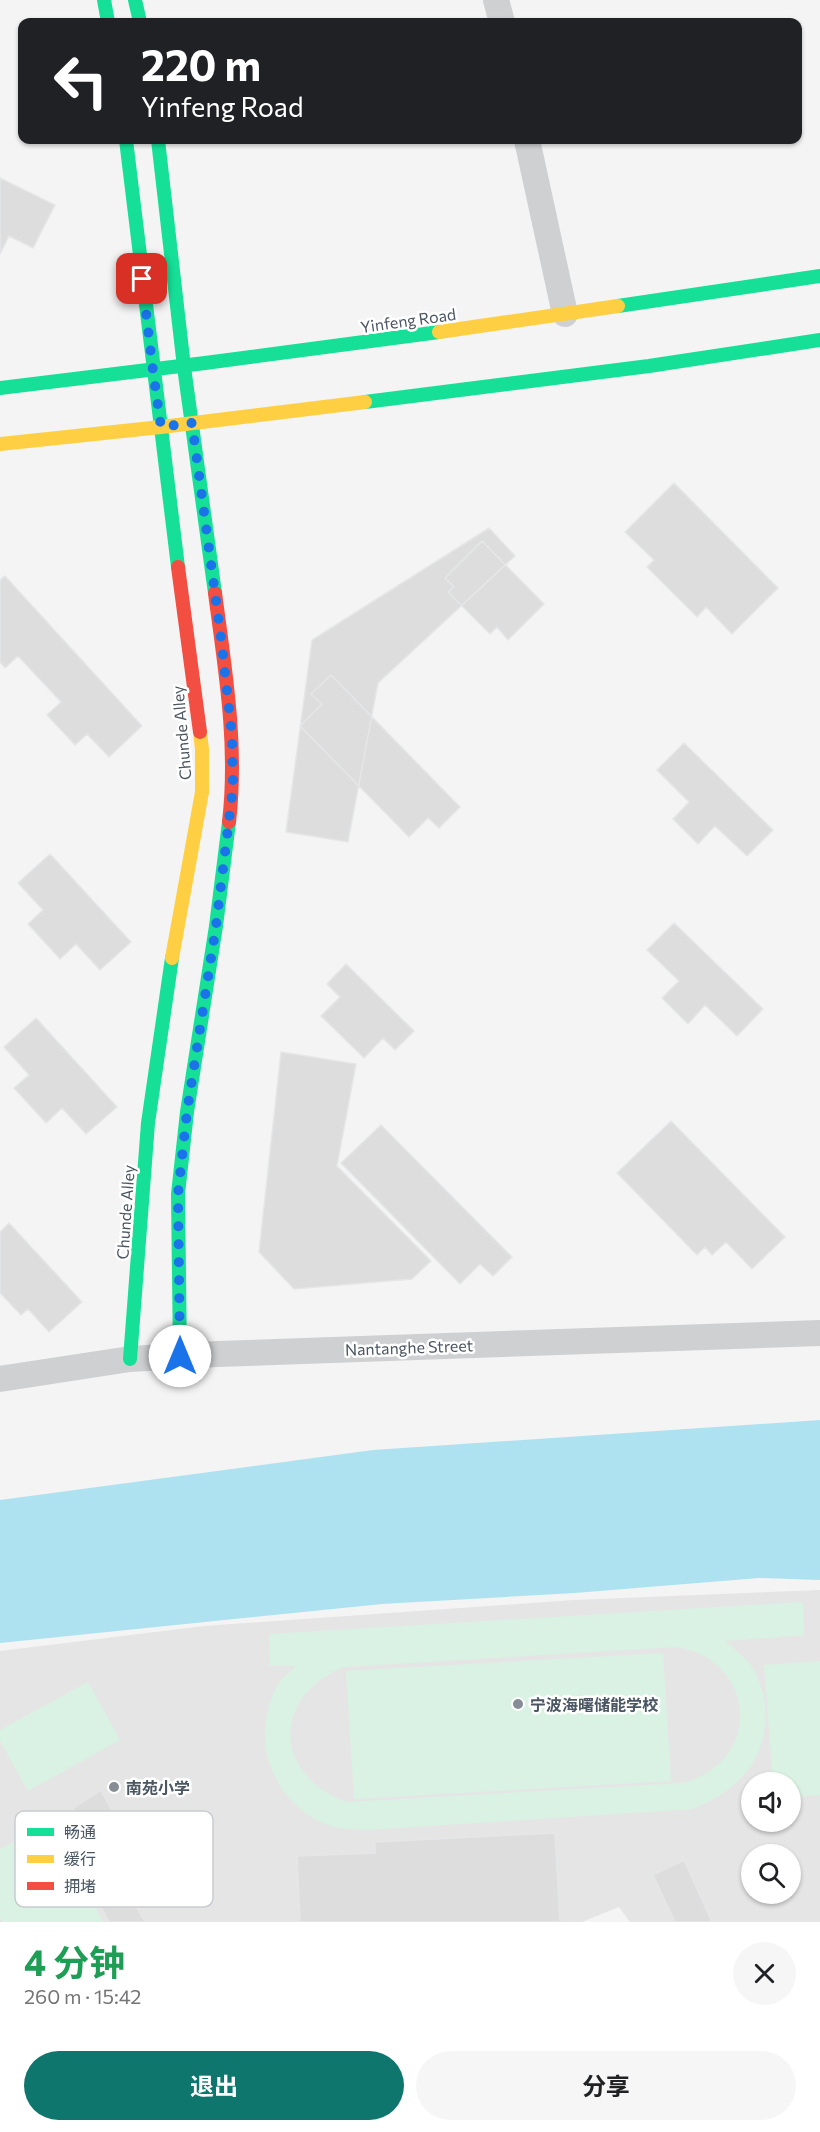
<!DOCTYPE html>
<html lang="zh">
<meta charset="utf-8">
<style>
:root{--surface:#fff;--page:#f6f6f6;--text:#202124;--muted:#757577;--accent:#0f766e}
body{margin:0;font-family:Commissioner,"Noto Sans SC",sans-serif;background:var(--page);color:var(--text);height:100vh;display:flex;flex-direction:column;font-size:22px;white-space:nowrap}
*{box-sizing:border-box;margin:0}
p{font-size:20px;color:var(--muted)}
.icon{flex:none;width:33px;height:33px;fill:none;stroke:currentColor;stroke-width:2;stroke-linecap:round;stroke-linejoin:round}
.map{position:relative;height:1922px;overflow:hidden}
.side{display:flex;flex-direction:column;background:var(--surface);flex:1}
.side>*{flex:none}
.guide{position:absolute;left:18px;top:18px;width:784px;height:126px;border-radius:12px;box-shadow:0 2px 4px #0004;background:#202124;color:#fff;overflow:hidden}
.tools{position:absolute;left:741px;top:1772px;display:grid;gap:12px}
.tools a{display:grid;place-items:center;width:60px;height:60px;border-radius:50%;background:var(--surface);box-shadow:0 2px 4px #0004;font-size:30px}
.pin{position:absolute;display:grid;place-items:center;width:51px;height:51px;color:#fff;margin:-26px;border-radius:12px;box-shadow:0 3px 9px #0006}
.me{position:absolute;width:66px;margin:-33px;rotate:0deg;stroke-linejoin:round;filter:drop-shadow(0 0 4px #0008)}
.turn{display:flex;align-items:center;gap:21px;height:126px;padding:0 24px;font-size:27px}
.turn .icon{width:78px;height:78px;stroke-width:2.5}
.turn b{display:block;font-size:42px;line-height:51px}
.round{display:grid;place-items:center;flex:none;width:63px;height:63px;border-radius:32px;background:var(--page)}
.overview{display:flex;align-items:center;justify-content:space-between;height:102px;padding:0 24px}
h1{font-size:36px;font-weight:700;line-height:45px;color:#1e9e55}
.primary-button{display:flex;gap:12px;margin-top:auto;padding:12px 24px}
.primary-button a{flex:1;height:69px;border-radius:36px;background:var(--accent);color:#fff;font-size:24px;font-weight:700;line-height:69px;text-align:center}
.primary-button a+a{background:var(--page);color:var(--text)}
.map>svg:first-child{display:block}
.education{fill:#e6e5e6;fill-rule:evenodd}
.green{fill:#d9f2e3;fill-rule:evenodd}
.water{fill:#aee2f0}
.building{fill:#ddddde;stroke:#e5e6e7;stroke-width:1.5}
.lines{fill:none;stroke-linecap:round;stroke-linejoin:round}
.street{stroke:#ced0d2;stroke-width:26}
.fast{stroke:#16e098;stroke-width:14}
.slow{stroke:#ffcf43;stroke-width:14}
.jam{stroke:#f24e42;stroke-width:14}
.route{stroke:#1a73e8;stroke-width:10;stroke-dasharray:0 18}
.poi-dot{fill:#868d94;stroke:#fff;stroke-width:2}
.labels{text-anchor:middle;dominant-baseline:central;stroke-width:5;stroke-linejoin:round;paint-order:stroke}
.street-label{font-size:16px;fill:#4a5661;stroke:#fff}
.poi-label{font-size:16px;font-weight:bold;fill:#4a5661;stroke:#fff;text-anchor:start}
.key{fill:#fff;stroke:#c9ccd0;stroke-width:1.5}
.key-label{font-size:16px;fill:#4a5661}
</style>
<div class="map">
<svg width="820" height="1922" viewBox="0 0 820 1922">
<rect width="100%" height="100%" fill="#f4f4f4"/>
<!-- education -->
<path class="education" d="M820 1590V1922H630L619 1907 582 1922H0V1651L204 1626 574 1600ZM752 1782H790V1821H752ZM752 1854H790V1893H752Z"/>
<!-- green -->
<path class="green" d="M803 1602 804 1635 725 1641C734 1649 745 1656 752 1667 773 1700 770 1750 740 1779 727 1793 710 1801 693 1809L368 1830C355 1829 343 1830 331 1826 286 1811 257 1763 267 1716 269 1705 273 1691 280 1682 284 1676 291 1671 296 1666H270L269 1634ZM676 1647C757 1659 764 1763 682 1783L347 1802C273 1776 271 1696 344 1667Z
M663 1653 671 1781 354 1799 346 1671Z
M820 1661V1795L791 1797 790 1782H773L764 1665Z
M88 1682 120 1740 28 1791 0 1741V1730Z
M51 1823 103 1922H3L0 1917V1849Z"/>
<!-- water -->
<path class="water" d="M820 1420V1580L759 1578 575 1593 382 1604 0 1643V1500L373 1450Z"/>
<!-- building -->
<path class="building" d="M0 178 55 205 33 248 9 236 0 254Z
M674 483 778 588 732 634 706 607 697 617 647 567 654 560 625 532Z
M489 528 515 556 378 683 348 842 286 832 312 640Z
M482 541 544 604 508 640 497 627 490 634 448 592 454 587 445 578Z
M5 576 142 726 109 757 87 734 75 745 47 715 61 702 18 656 5 668 0 662V580Z
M331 675 460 807 439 828 428 818 409 837 300 726 322 704 311 694Z
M684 743 773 830 747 856 715 826 698 844 673 819 689 802 657 770Z
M50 854 131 942 100 970 76 944 60 959 28 924 43 910 18 883Z
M674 923 763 1009 737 1036 705 1005 688 1024 662 998 679 981 647 950Z
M346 964 414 1031 395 1050 383 1038 364 1058 321 1016 340 997 327 984Z
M36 1018 117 1107 86 1134 62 1108 46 1123 14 1088 29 1075 4 1047Z
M281 1052 356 1064 337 1166 431 1261 412 1279 294 1289 259 1252Z
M671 1121 785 1237 752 1269 726 1242 712 1255 705 1247 697 1255 617 1173Z
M381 1125 512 1257 493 1276 480 1264 460 1284 341 1163Z
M9 1223 82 1302 49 1332 28 1309 21 1315 0 1293V1232Z
M101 1790 129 1843 119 1850 137 1880 125 1887 145 1922H109L97 1899 107 1894 90 1862 98 1856 73 1808Z
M555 1833 560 1922H300L297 1856 375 1853V1842Z
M684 1860 712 1922H675L653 1875Z"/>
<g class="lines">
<!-- street -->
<path class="street" d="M496 0 502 22
M527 140 565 314
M0 1379 130 1359 217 1354 820 1333"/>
<!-- fast -->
<path class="fast" d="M104 0 108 22
M135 0 140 22
M126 140 178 567
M158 140 184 367 215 593
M618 306 820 276
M0 388 205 363 439 332
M365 402 649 366 820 340
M180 1356 178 1194 187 1112 216 926 229 822
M130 1359 148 1123 172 958"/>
<!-- slow -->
<path class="slow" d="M439 332 618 306
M0 444 161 427 365 402
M172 958 202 792V749L200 732"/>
<!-- jam -->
<path class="jam" d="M178 567 200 732
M215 593C225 669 238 745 229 822"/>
</g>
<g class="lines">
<!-- route -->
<path class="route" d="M142 279 153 371 161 427 192 423 221 638 232 735 233 787 216 926 187 1112 178 1194 180 1356"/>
</g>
<!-- markers -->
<g class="poi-dot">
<circle cx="518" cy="1704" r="6"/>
<circle cx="114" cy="1787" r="6"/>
</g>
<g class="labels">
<!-- street labels -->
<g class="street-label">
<text transform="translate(408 320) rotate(-8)">Yinfeng Road</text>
<text transform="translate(181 733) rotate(-95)">Chunde Alley</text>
<text transform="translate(125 1212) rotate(-86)">Chunde Alley</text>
<text transform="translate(409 1347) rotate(-2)">Nantanghe Street</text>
</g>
<!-- poi labels -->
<g class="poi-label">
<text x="530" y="1704">宁波海曙储能学校</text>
<text x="126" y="1787">南苑小学</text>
</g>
</g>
<!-- legend -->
<rect x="15" y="1811" width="198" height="96" rx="9" class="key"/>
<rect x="27" y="1828" width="27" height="8" fill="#16e098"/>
<rect x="27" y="1855" width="27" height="8" fill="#ffcf43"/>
<rect x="27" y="1882" width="27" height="8" fill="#f24e42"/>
<g class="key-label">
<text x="64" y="1838">畅通</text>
<text x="64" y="1865">缓行</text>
<text x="64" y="1892">拥堵</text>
</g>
</svg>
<div class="tools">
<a><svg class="icon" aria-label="sound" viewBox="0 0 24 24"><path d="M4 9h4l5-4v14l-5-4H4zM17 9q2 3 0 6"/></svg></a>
<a><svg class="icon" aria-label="search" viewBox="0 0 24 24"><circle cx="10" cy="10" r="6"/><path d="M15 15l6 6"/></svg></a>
</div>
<div class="pin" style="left:142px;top:279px;background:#d93025"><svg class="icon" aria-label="arrive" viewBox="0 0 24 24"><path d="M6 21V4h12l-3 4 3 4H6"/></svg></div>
<svg class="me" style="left:180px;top:1356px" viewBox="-20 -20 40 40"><circle r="19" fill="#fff"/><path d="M0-13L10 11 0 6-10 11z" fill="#1a73e8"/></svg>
<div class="guide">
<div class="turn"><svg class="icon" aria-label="left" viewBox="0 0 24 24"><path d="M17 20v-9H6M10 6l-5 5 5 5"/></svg><div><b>220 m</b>Yinfeng Road</div></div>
</div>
</div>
<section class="side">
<div class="overview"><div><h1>4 分钟</h1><p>260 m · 15:42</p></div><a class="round"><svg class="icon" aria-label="close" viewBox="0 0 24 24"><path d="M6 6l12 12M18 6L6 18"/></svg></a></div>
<div class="primary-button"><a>退出</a><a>分享</a></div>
</section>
